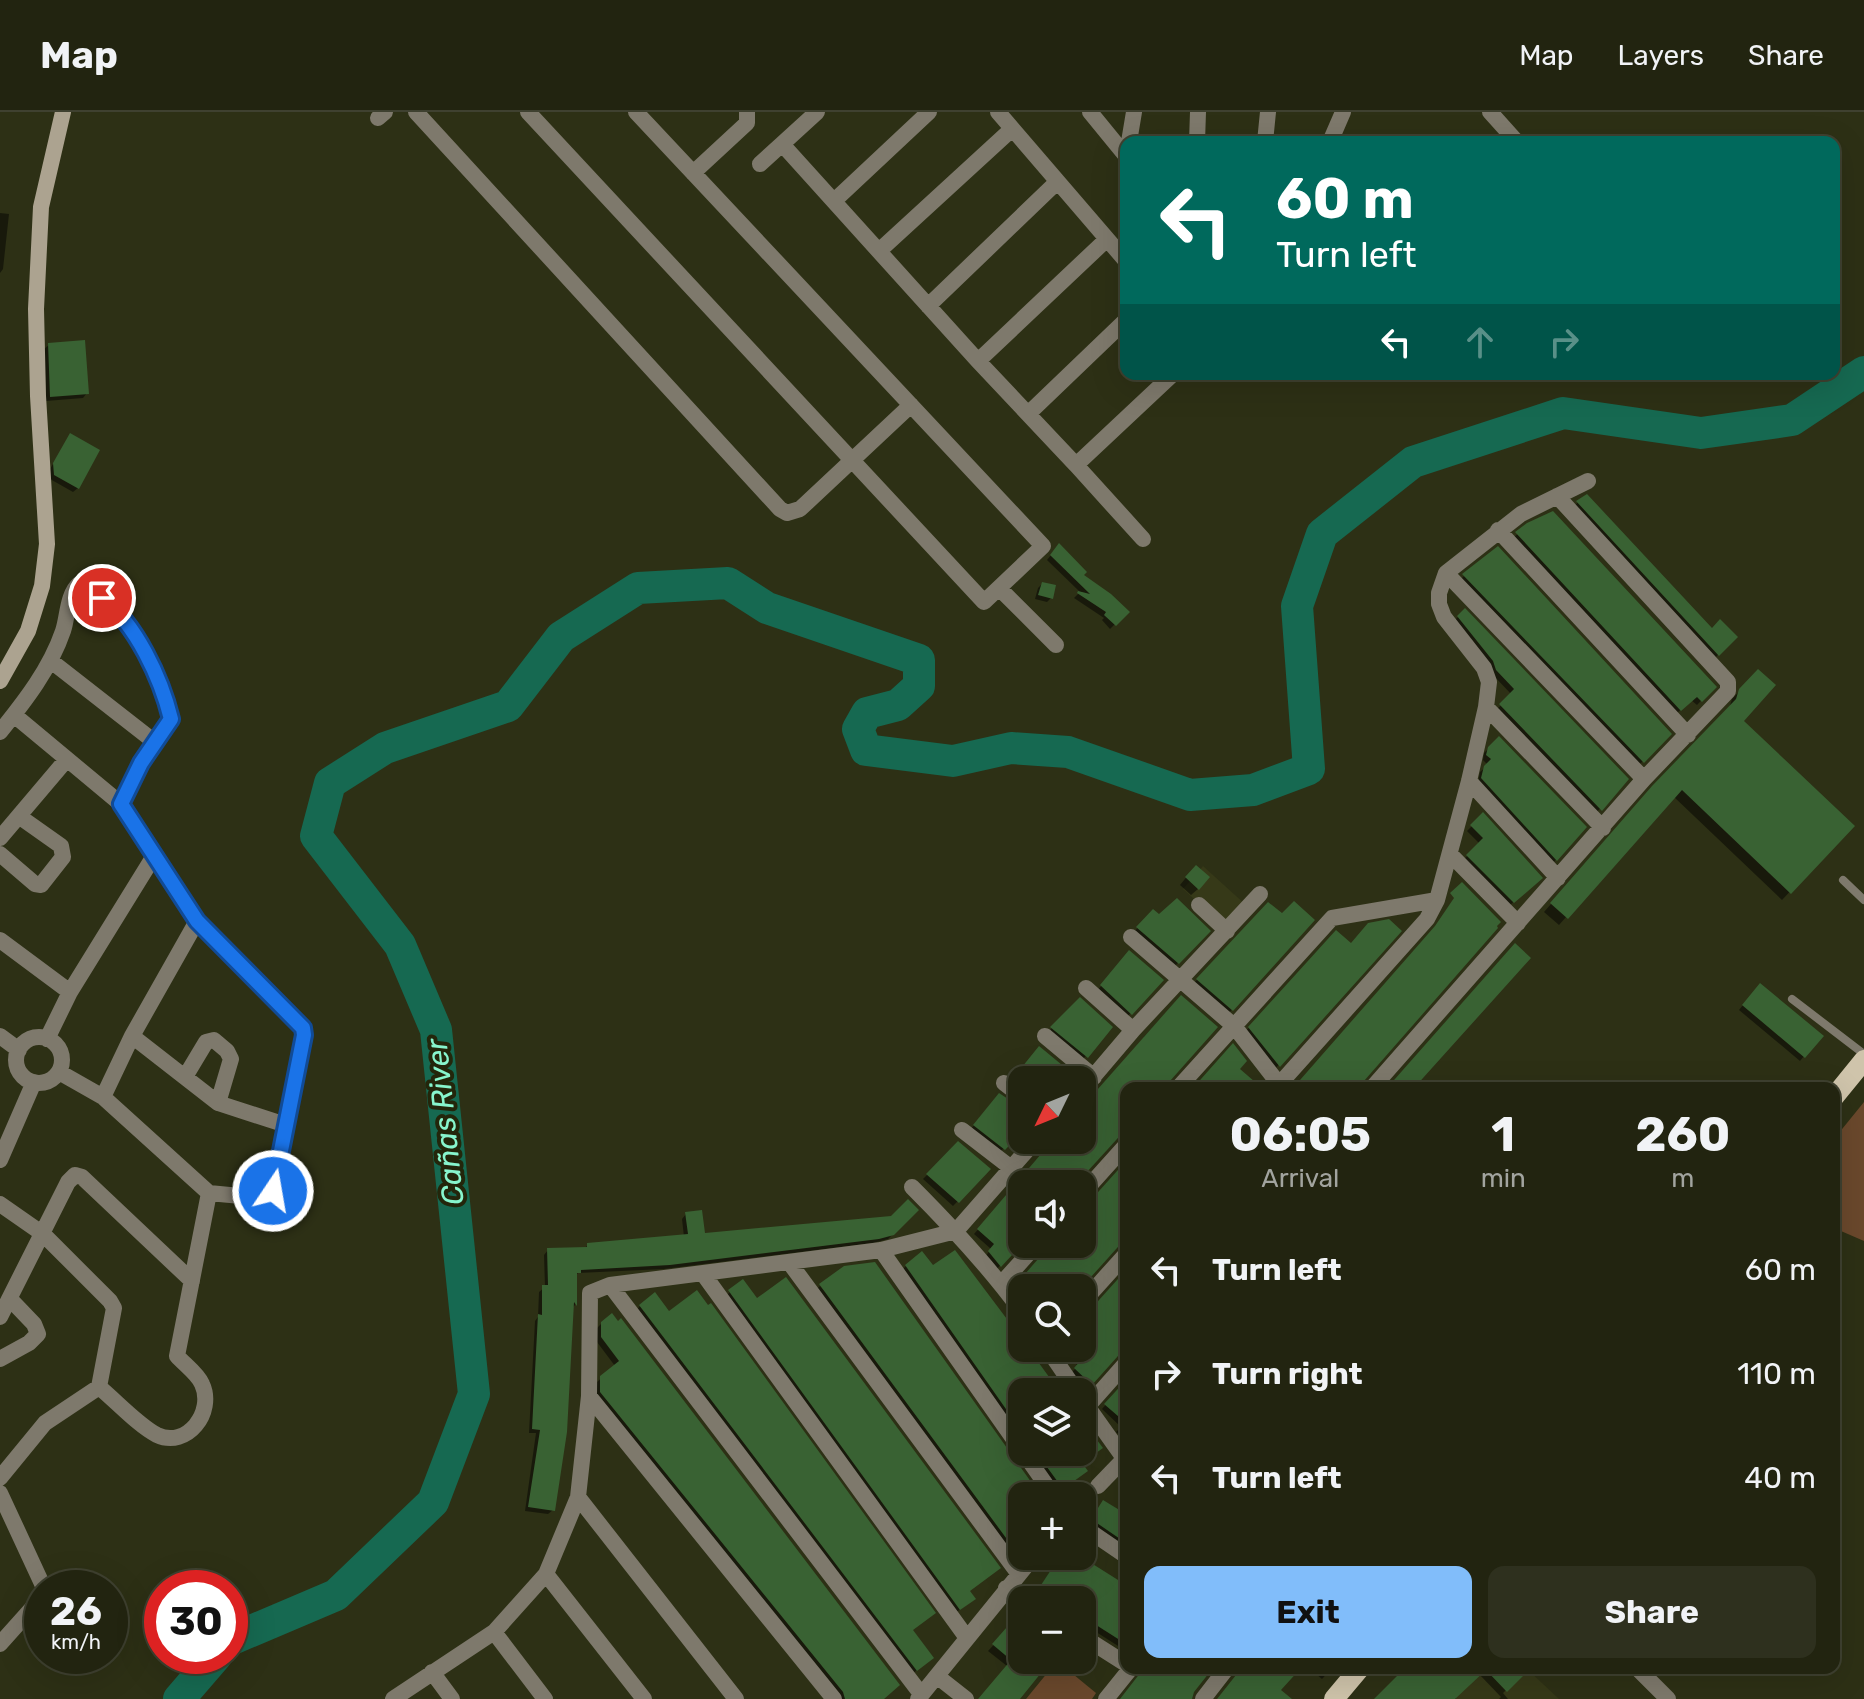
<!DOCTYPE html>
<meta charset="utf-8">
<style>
:root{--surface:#222410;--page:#2e301e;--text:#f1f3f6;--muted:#a2a49f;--line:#3f4130;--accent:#81bdfa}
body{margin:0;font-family:Rubik,sans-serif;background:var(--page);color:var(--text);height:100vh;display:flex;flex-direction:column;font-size:30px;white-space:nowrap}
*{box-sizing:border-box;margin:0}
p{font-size:26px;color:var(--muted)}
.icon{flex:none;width:44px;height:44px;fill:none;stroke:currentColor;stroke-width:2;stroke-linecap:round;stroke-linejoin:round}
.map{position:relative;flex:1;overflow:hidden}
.panel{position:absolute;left:1120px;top:970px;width:720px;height:592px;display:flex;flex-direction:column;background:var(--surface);border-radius:16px;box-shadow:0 8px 32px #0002,0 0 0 2px var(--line)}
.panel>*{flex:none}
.guide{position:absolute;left:1120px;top:24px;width:720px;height:244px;border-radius:16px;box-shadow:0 8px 32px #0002,0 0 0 2px var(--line);background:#00695c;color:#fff;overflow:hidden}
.needle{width:52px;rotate:227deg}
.buttons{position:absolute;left:1008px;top:954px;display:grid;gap:16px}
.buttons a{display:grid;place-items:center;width:88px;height:88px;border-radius:16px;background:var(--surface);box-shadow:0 8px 32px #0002,0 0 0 2px var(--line);font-size:40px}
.speed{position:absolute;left:24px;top:1458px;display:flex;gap:16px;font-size:40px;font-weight:700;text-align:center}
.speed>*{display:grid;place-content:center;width:104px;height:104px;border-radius:50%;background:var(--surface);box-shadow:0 8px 32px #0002,0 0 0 2px var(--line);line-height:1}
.speed small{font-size:20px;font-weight:400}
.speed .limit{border:12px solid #d22;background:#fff;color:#111}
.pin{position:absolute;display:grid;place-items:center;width:68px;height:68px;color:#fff;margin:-34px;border:4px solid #fff;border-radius:50%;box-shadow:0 2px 8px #0007}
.me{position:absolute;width:88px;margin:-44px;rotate:12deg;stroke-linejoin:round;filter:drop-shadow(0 0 6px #0008)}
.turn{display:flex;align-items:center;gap:28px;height:168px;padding:0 24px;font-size:36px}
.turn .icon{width:104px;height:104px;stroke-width:2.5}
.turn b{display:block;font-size:56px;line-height:68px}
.lanes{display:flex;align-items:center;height:76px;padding:0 24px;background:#0003;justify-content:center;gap:40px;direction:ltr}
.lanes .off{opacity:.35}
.eta{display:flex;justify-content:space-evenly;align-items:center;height:136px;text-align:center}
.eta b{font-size:48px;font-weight:700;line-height:56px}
.cta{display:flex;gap:16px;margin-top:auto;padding:16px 24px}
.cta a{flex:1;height:92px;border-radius:16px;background:var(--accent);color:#111;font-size:32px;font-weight:700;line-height:92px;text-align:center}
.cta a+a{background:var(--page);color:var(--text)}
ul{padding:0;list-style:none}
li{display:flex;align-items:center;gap:24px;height:104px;padding:0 24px}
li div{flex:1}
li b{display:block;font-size:30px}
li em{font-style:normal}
header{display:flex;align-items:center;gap:48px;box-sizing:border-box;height:112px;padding:0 40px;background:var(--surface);border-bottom:2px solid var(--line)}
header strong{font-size:38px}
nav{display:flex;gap:44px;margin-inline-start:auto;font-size:28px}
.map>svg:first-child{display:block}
.built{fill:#363918}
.green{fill:#6a482c}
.shadow{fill:#0007}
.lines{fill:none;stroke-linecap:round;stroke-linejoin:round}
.river{stroke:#166951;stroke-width:32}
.building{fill:#396233}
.lane{stroke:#7e796c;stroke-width:8}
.street{stroke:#7e796c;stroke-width:16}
.secondary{stroke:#aca390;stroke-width:16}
.primary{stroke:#cfc4ab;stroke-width:20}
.route-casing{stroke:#114b97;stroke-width:20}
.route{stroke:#1a73e8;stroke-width:14}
.labels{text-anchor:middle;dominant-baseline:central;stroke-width:8;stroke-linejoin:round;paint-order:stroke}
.water-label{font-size:30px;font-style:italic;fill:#87f5cd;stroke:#23260b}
</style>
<header>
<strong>Map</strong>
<nav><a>Map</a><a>Layers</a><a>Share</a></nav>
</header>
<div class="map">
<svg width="1864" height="1587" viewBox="0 0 1864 1587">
<rect width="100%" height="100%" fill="#2d3015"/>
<!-- built -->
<path class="built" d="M1203 754 1246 793 1226 816 1183 777Z
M1393 1556H1526L1559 1587H1423Z"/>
<!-- green -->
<path class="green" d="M1864 990V1129L1834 1116V1027Z
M1057 1549 1096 1581 1092 1587H1026Z"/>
<!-- shadow -->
<path class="shadow" d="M0 101 9 102 3 157 0 161Z
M49 233 87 281 83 286 46 289 44 237Z
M70 324 78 376 73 380 50 367V357Z
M1578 390 1712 519 1735 525 1714 547 1574 395Z
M1553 401 1714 575 1697 593 1691 588 1676 602 1513 426 1528 413Z
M1055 438 1081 464 1127 500 1110 517 1102 508 1104 506 1074 486 1080 480 1047 448Z
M1464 464 1669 622 1638 654 1460 468Z
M1042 472 1051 486 1047 490 1035 487 1038 476Z
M1464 499 1626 667 1596 701 1496 598 1512 583 1493 563 1454 509Z
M1758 560 1741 609 1852 714 1782 788 1673 684 1559 813 1544 800 1645 685 1729 597 1732 587Z
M1499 627 1584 715 1552 752 1478 671 1480 660 1488 653 1483 648 1484 641Z
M1483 703 1526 778 1509 794 1463 748 1480 732 1467 719Z
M1189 762 1198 777 1191 783 1180 773Z
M1268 792 1282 804 1313 808 1228 902 1193 872Z
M1153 799 1159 805 1208 819 1174 855 1133 821Z
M1399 819 1274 958 1245 920 1336 821 1350 834Z
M1125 845 1161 868 1127 905 1097 879Z
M1756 877 1804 944 1800 949 1739 898Z
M1181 885 1166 976H1126V1028L1118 1026 1074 1072H1022V1129L996 1158 985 1145 991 1137 974 1122 1057 1028H1082V999L1145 927 1144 925Z
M1080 888 1098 931 1082 948 1048 920Z
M995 988 1022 997V1017L1000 1040 970 1018Z
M958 1032 989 1057 953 1094 923 1067Z
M1126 1050V1137L1118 1135 1078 1176H1022V1185L1014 1178 1042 1145 1043 1132H1082V1094L1090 1092Z
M917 1098 888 1127 873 1131 664 1157 578 1161 575 1164V1193L571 1197 553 1398 548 1402 525 1399 536 1321H529L535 1209 538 1205 539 1180 545 1175 544 1143 548 1138 584 1137 588 1133 684 1125 682 1107 686 1102 704 1123 892 1105Z
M906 1154 933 1156 1022 1231V1236H1026L1059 1280H1022V1329L902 1158Z
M1126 1159V1246L1116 1244 1086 1276 1071 1261 1078 1254 1060 1236H1082V1203L1090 1201Z
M820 1174 1038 1384H1022V1419L1004 1433 816 1178Z
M730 1180 968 1480 969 1491 955 1501 726 1184Z
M640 1194 911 1519 927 1550 912 1562 636 1199Z
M602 1211 879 1587H840L596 1284 597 1270 615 1254 597 1230V1216Z
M1126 1270V1329L1116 1320 1121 1315 1102 1297Z
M1082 1311 1100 1336 1080 1352 1081 1363 1058 1380 1030 1340H1082Z
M1126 1389V1438L1088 1412 1099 1395 1119 1400Z
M1060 1444H1077L1126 1475V1539L1082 1511V1488H1047L1036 1481Z
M1022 1503V1548H1039L1017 1587H979L1007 1554 988 1539Z
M1309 1556H1332L1322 1567Z
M1400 1556H1529L1503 1581 1508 1587H1499L1501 1585 1479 1562 1455 1585 1456 1587H1377L1400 1564 1396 1560Z"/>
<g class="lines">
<!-- river -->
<path class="river" d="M230 1528 336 1483 433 1390 474 1282 436 918 400 833 316 724 330 671 385 636 508 594 561 525 638 476 728 471 767 496 919 548V574L898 593 867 601 858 617 866 638 953 649 1011 636 1068 640 1190 683 1253 678 1309 657 1297 494 1322 422 1413 350 1563 301 1701 321 1792 308 1864 260
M179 1587 216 1544"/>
</g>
<!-- building -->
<path class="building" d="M85 228 89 282 50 285 48 231Z
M70 321 100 338 79 377 54 363 53 351Z
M1587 382 1712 516 1720 507 1738 525 1719 544 1576 389Z
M1553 399 1717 575 1702 590 1697 585 1681 599 1515 420 1527 411Z
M1059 431 1087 460 1084 463 1111 482 1130 500 1116 514 1104 503 1106 500 1077 481 1078 479 1090 482 1050 443Z
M1498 434 1672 622 1644 651 1462 462Z
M1042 470 1056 473 1053 487 1038 483Z
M1465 496 1629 667 1602 699 1499 592 1514 577 1496 558 1493 549 1457 504Z
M1758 557 1776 573 1744 609 1855 714 1791 782 1682 678 1568 807 1550 791 1652 674 1736 587 1739 577Z
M1499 624 1587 715 1557 749 1481 666 1484 654 1491 647 1486 643 1488 635Z
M1483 700 1543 766 1514 791 1466 743 1483 726 1470 713Z
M1196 753 1210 765 1199 778 1185 765Z
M1462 770 1501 810 1497 814 1498 816 1364 969 1361 976H1293L1435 814 1454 786 1450 781Z
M1177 786 1211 819 1179 852 1136 815 1153 797 1159 802Z
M1294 789 1315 808 1233 899 1196 867 1268 790 1282 801Z
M1389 807 1402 819 1280 955 1248 915 1336 818 1351 831 1368 811Z
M1515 831 1531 846 1414 976H1387Z
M1129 838 1164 868 1132 903 1100 873Z
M1760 871 1824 924 1805 946 1742 893Z
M1181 883 1218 915 1170 969 1167 976H1126V1022L1118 1026 1076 1072H1022V1132L1001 1155 988 1139 994 1132 977 1117 1053 1028H1082V995Z
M1080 885 1113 915 1088 946 1050 915Z
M1233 931 1247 949 1240 957 1262 976H1193Z
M1039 934 1073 962 1067 968H1022V971L1014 965Z
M999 981 1022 996V1020L1005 1038 973 1013Z
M958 1029 991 1057 959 1091 926 1062Z
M1126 1049V1131L1118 1135 1081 1176H1025L1018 1170 1045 1139 1048 1132H1082V1093L1090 1089Z
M908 1087 919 1098 894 1123 879 1127 670 1153 581 1158V1161H577V1194L574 1190 567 1320 555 1399 528 1395 540 1318 532 1317 538 1202 542 1203V1173H548L547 1136 587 1135V1131L688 1122 685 1100 702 1098 705 1121 891 1104Z
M955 1138 1022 1227V1236H1028L1060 1280H1022V1320L905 1153 922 1139 933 1153Z
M875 1150 1041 1384H1022V1420L1009 1430 819 1172 844 1154Z
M1126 1158V1240L1118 1244 1092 1273 1074 1256 1081 1248 1068 1236H1082V1202L1090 1198Z
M786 1165 1001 1456 970 1479 976 1487 960 1498 728 1178 743 1167 757 1186Z
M697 1178 708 1193 711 1191 936 1501 913 1518 934 1546 917 1559 639 1193 655 1180 669 1199Z
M612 1201 618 1209 621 1206 900 1573 884 1587H845L843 1580 600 1280V1264L619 1249 601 1225V1210Z
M1126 1268V1311L1104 1292Z
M1082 1308 1103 1336 1082 1351 1088 1359 1063 1377 1036 1340H1082Z
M1103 1388 1126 1402V1431L1091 1407Z
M1060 1444H1080L1126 1473V1532L1082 1504V1488H1057L1039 1476Z
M1022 1498V1548H1042L1035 1556 1041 1561 1020 1587H978L1011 1548 992 1532Z
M1144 1556H1213L1194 1580 1192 1587H1120Z
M1238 1556H1301L1281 1578 1292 1587H1217L1236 1563Z
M1405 1556H1531L1507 1580 1486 1558 1455 1587H1374Z"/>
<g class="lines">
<!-- lane -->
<path class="lane" d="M1843 768 1864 788
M1792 887 1864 942"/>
<!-- street -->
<path class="street" d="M416 0 780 397 787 401 800 397 911 293
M528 0 984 490 1043 434 636 0
M998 0 1126 149
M1090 0 1126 44
M1490 0 1517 30
M378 6 385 0
M1129 30 1134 0
M1197 30 1198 0
M1265 30 1268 0
M1330 30 1343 0
M782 32 817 0
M760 52 782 32 978 249 1076 353 1173 262
M693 61 747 11V0
M834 89 929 0
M879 139 1012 17
M928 194 1057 70
M978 249 1106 128
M1028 302 1126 208
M1076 353 1143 427
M1498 418 1688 623
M1446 461 1644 667
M999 476 1056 533
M51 549 156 631
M1486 595 1603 716
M14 603 121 692
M0 620C25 589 50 557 63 519 68 504 67 483 79 472 126 486 160 564 171 607L141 651 121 692 154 744 70 880 47 927
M1469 669 1558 766
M0 726 67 647
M0 742 35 772 41 773 63 745 61 734 20 705
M1450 742 1518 811
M1199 793 1227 819
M1131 825 1234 914 1282 976
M0 828 70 880
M1086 876 1133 918
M0 924 19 938
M132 924 218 991 286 1013
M1045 924 1094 965
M16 948a23 23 0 1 1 46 0a23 23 0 1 1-46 0Z
M59 960 103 985 209 1081 261 1086 268 1084 273 1079 304 923 303 916 197 809 154 744
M185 965 206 930 214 928 227 939 231 947 218 991
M1004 971 1022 985
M1178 976 1332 806 1437 788
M1276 976 1427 807 1437 788 1469 669 1486 595 1489 570 1484 556 1444 505 1439 492V481L1446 461 1521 402 1588 369
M1372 976 1644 667 1728 579V570L1557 384
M1082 978 1133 918 1260 782
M103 985 132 924 197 809
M962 1018 1010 1055
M0 1048 34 970
M912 1075C952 1115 989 1155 1022 1200
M1082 1082 1126 1033
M0 1092 43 1122 110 1189 114 1196 99 1275 45 1311 0 1366
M881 1138 1022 1339
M789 1150 1018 1461
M704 1163 967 1526
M1001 1172 1037 1132
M610 1173 921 1582
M1082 1191 1126 1142
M0 1205 68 1070 75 1063 82 1065 192 1169
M1047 1236 1077 1280
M0 1247 29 1231 38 1222 34 1212 11 1188
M99 1275C116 1289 139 1314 157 1323 187 1337 215 1300 202 1272 198 1262 184 1252 177 1244L209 1081
M589 1284 834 1587
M1082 1287 1126 1349
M1087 1295 1126 1251
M1023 1340 1054 1384
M1098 1374 1126 1345
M0 1381 44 1476
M578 1385 736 1587
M1082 1414 1126 1444
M546 1462 644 1587
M1006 1476 1025 1488
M494 1520 545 1587
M1082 1524 1126 1552
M0 1532 42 1485
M1637 1556 1668 1587
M432 1560 452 1587
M938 1565 966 1587
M393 1587 494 1520 546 1462 578 1385 589 1284 590 1181 610 1173 881 1138 956 1119 1036 1028
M918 1587 1034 1444
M1106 1587 1131 1556
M1203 1587 1227 1556"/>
<!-- secondary -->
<path class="secondary" d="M0 569 28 519 42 474 47 432 38 284 36 197 41 95 63 0"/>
<!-- primary -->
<path class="primary" d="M1834 985 1864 948
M1334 1587 1360 1556"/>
</g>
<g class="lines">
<!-- route casing -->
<g class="route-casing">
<path id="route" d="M102 486C136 512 161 566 171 607L141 651 121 692 197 809 303 916 304 923 273 1079"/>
</g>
<!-- route -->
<use href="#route" class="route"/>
</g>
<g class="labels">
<!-- water labels -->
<g class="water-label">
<text transform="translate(445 1010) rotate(-96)">Cañas River</text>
</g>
</g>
</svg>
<div class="buttons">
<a><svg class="needle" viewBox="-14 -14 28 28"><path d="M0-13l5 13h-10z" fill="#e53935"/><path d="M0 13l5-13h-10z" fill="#a2a49f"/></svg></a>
<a><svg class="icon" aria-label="sound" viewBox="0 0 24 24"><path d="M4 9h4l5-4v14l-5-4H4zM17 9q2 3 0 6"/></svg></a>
<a><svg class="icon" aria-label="search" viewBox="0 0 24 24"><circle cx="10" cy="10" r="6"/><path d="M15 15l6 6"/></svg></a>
<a><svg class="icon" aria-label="layers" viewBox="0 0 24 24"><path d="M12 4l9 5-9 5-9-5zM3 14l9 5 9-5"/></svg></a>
<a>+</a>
<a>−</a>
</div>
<div class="speed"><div>26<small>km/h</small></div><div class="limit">30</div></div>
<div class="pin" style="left:102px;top:486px;background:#d93025"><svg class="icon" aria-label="arrive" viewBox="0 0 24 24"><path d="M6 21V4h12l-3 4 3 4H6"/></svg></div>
<svg class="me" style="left:273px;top:1079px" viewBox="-20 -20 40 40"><circle r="17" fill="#1a73e8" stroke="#fff" stroke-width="3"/><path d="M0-11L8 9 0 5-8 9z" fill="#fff"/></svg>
<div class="guide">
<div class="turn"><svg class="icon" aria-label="left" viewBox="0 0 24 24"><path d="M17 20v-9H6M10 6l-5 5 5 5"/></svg><div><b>60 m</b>Turn left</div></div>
<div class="lanes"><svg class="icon" aria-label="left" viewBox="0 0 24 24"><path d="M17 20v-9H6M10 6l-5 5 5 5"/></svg><svg class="icon off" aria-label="ahead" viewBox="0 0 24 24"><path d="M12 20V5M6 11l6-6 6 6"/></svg><svg class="icon off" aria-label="right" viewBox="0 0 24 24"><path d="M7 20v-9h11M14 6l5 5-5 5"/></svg></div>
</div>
<section class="panel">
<div class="eta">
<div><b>06:05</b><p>Arrival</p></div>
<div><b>1</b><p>min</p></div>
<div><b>260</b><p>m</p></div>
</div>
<ul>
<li><svg class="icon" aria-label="left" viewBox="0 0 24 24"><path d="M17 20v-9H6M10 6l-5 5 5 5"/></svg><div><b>Turn left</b></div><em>60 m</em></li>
<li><svg class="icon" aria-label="right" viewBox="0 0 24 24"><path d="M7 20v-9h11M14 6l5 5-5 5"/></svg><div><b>Turn right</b></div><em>110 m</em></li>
<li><svg class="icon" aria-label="left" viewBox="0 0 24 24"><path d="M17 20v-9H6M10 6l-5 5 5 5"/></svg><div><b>Turn left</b></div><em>40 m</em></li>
</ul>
<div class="cta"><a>Exit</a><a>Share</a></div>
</section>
</div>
